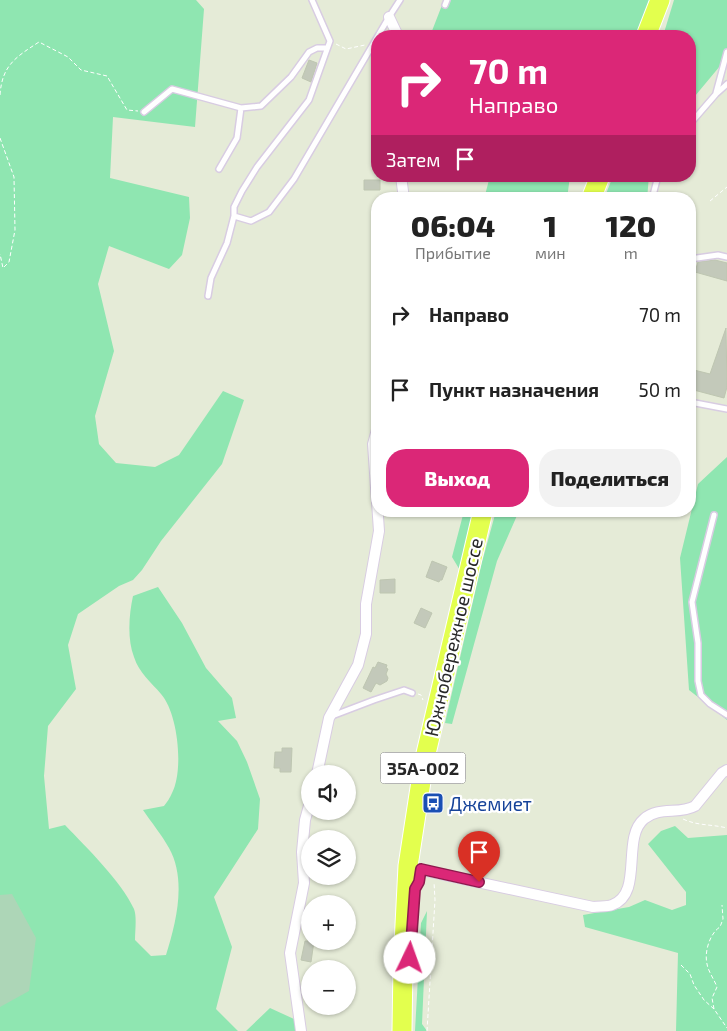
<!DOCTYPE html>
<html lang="ru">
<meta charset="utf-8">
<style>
:root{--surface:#fff;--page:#f2f2f2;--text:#222;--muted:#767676;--accent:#db2777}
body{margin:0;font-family:"Exo 2",sans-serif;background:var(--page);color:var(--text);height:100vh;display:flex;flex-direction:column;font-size:19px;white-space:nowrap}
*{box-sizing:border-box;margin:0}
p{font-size:16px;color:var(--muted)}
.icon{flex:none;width:28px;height:28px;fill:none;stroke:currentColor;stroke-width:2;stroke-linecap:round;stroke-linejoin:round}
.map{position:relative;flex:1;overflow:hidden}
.drawer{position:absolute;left:371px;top:192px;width:325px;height:325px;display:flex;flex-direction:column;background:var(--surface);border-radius:20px;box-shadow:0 1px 4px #0004}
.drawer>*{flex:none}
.hud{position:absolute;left:371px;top:30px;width:325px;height:152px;border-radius:20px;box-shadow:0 1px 4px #0004;background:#db2777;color:#fff;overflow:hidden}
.controls{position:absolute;left:301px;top:765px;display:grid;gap:10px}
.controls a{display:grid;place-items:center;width:55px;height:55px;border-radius:50%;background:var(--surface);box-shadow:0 1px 4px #0004;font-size:25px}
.pin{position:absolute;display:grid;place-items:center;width:42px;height:42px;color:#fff;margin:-51px -21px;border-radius:50% 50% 50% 0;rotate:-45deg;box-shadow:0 0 5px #0007}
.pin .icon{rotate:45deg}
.me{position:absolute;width:55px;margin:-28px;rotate:3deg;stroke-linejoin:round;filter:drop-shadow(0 0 4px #0008)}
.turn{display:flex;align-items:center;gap:18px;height:105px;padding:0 15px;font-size:22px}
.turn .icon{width:65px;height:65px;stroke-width:2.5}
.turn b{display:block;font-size:35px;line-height:42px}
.then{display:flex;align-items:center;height:48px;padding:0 15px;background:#0003;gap:10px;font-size:19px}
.eta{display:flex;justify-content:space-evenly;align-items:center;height:85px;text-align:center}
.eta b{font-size:30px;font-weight:800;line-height:35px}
.action{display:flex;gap:10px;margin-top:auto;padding:10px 15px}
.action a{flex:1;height:58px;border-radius:20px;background:var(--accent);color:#fff;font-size:20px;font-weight:800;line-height:58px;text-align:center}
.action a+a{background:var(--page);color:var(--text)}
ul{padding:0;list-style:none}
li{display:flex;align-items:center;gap:15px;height:75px;padding:0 15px}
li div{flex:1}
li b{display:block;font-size:19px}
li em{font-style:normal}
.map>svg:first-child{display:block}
.green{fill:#8fe6b1}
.cemetery{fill:#add6b7}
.building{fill:#c3c9ba;stroke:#bec6b1}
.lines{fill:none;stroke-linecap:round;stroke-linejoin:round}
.lane-casing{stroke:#d8cce2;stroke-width:8}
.street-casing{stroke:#d8cce2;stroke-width:12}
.highway-casing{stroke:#fff;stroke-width:21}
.path{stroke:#fff;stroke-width:1;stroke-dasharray:4 2.5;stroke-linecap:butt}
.lane{stroke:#fff;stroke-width:5}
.street{stroke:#fff;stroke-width:10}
.highway{stroke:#e3ff4e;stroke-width:19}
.route-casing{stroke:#8e194d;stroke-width:12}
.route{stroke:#db2777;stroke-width:9}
.labels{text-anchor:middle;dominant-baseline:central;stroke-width:4.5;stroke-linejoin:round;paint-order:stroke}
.shield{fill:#fff;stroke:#686868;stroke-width:1}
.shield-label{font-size:18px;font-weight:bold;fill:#272727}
.street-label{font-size:19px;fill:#272727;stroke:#fff}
.transit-label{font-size:19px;fill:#164399;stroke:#fff;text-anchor:start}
</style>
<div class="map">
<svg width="727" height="1031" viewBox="0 0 727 1031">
<rect width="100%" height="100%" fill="#e5ebd7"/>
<!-- green -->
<path class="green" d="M0 0H196L204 9 195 127 113 117 110 178 189 197 190 218 182 255 169 269 109 246 98 284 114 351 95 416 99 444 116 463 155 467 179 455 223 391 244 400 222 464 161 541 142 570 133 580 119 586 78 614 68 645 76 689 48 726 44 776 49 829 65 825C87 848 121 881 134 909 137 917 135 931 135 940L151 956 166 955C176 923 187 880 169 848 162 835 151 822 143 810L164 806C167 802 170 798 172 793 184 770 178 713 161 694 151 682 139 673 134 657 127 639 129 614 133 596L158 587 182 623 206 668 232 698 236 718 218 721 237 741 247 762 260 799 258 829 214 897 232 947 216 1009 238 1031H0Z
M444 0H650L639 36H430Z
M674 0H727V48L720 66 690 102V36H663Z
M490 176H570L567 199H484Z
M613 176H649L647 199H604Z
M727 457V720L689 690 680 558 698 484Z
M464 511H477L461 572 452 557Z
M496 511H519L497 561 452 724 445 723 482 562Z
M675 826 688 838 727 835V1031H676L678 953 585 927 583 915 629 907 645 900 672 910 686 905V892L648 844 661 831Z
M427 911 422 1024 427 1031H415L421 923Z
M270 1008 294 1019 296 1031H246Z"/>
<!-- cemetery -->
<path class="cemetery" d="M12 894 36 938 29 991 0 1007V895Z"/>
<!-- building -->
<path class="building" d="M309 60 317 63 311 82 302 78Z
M364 180H380V190H364Z
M715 260 727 263V281L695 272 698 262Z
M726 328 727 387 724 398 690 389V369L710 374Z
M432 561 447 567 442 580H440L439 582 426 577Z
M395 579V593H380V580Z
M421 608 432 613 425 628 414 623Z
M378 662 387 665 386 668 388 669 386 674 388 678 387 681 380 685 376 683 371 692 363 688 373 667 375 668Z
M282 748H292L291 772H280V768H274L275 752H282Z
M305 941H314L311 962 301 960Z"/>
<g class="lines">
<!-- lane casing -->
<g class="lane-casing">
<path id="lane" d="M312 0 330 41 309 100 257 167 242 191 234 207V216L251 221 269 212 294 179 389 17 400 0
M445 5 447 0
M716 93 727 52
M144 112 172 89 241 108 261 106 291 77 309 52 317 48H327
M690 124 716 94 727 84
M219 169 237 138 241 108
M652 199 658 176
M690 259 718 255 727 257
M208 296 211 278 227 243 234 216
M690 402 727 409
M714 515 692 602 698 643V681L701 695 710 704 727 715
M332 716 374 700 404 690 412 693"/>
</g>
<!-- street casing -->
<g class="street-casing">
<path id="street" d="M389 17 398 36
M401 176 404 199
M317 774 329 718 358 665 366 634V604L379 531 373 444 378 426
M417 869 593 907C599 906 607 907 612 905 644 894 621 838 644 819 659 806 679 815 695 806L722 773 727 770
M301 1031 290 953 304 883 302 852 305 820 310 802"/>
</g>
<!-- highway casing -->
<g class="highway-casing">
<path id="highway" d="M646 36 660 0
M591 199 600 176
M402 1031 403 964 408 866 424 762 483 511"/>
</g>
<!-- path -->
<path class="path" d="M336 44 346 49 365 45
M0 95C2 65 16 57 39 42L68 57 81 70 107 76 127 110 138 111
M0 138 14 177 15 230 9 262 3 268 0 254
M710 201 727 187
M418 694 421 695 423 700
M683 819C698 826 711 824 727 828
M681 965 690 974 694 985 704 1000 714 1009 727 1028
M714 1009 712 998 717 987C714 979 708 971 707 964 704 952 710 933 720 927L723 919 722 905
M427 1031 435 900 434 882"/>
<!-- lane -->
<use href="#lane" class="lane"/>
<!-- street -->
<use href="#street" class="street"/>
<!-- highway -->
<use href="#highway" class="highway"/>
</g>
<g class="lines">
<!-- route casing -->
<g class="route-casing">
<path id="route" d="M410 958 415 889 419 882 421 869 479 882"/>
</g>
<!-- route -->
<use href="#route" class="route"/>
</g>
<!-- icons -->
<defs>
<g id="bus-square" transform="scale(1.125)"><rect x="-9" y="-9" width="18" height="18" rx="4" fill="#1a4fb4" stroke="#fff"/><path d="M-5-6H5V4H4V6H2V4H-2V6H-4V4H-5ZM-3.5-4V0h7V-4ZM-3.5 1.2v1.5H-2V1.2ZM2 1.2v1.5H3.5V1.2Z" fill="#fff"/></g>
</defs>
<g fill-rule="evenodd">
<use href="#bus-square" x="433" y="803"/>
</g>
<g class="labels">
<!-- shield labels -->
<rect class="shield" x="380.5" y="752.5" width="85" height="31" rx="4"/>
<g class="shield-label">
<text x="423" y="768">35А-002</text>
</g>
<!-- street labels -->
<g class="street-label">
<text transform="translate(453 637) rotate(-77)">Южнобережное шоссе</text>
</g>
<!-- transit labels -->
<g class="transit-label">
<text x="449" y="803">Джемиет</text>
</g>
</g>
</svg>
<div class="controls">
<a><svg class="icon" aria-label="sound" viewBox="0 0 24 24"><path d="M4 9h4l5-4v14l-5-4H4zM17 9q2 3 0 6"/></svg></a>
<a><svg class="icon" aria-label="layers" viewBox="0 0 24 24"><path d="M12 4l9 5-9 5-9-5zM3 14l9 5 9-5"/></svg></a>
<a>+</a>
<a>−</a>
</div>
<div class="pin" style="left:479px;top:882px;background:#d93025"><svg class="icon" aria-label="arrive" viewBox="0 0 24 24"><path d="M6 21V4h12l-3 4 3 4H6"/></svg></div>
<svg class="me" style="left:410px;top:958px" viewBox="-20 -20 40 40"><circle r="19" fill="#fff"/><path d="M0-13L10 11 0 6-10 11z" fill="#db2777"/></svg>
<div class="hud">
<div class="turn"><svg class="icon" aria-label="right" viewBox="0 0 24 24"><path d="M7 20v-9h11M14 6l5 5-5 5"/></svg><div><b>70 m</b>Направо</div></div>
<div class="then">Затем<svg class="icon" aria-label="arrive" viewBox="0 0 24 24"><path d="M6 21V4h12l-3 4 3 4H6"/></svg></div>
</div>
<section class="drawer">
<div class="eta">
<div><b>06:04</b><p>Прибытие</p></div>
<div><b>1</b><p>мин</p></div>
<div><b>120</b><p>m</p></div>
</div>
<ul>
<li><svg class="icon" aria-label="right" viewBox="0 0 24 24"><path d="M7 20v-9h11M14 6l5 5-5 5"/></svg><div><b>Направо</b></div><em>70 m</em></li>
<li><svg class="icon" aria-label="arrive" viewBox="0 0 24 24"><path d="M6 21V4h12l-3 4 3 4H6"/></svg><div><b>Пункт назначения</b></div><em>50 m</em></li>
</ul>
<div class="action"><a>Выход</a><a>Поделиться</a></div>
</section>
</div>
